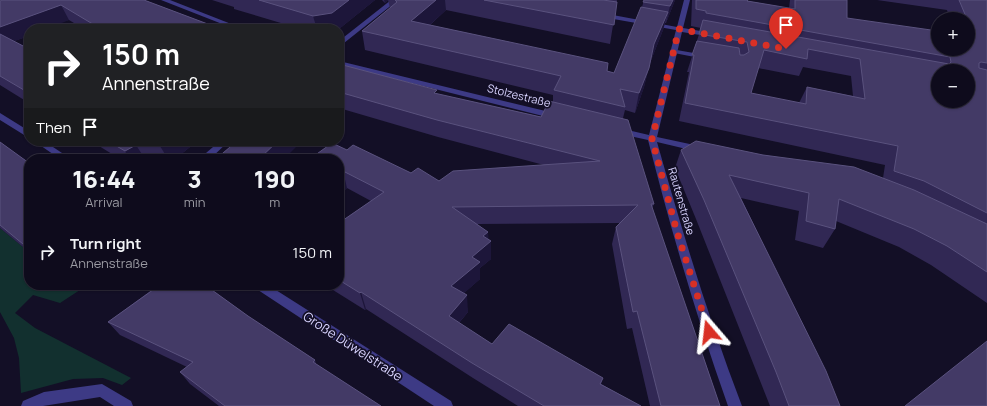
<!DOCTYPE html>
<meta charset="utf-8">
<style>
:root{--surface:#0e0b1c;--page:#1c1929;--text:#f1f3f6;--muted:#9b9ba3;--line:#2e2b3b}
body{margin:0;font-family:Manrope,sans-serif;background:var(--page);color:var(--text);height:100vh;display:flex;flex-direction:column;font-size:15px;white-space:nowrap}
*{box-sizing:border-box;margin:0}
p{font-size:13px;color:var(--muted)}
.icon{flex:none;width:22px;height:22px;fill:none;stroke:currentColor;stroke-width:2;stroke-linecap:round;stroke-linejoin:round}
.map{position:relative;flex:1;overflow:hidden}
.drawer{position:absolute;left:24px;top:154px;width:320px;height:136px;display:flex;flex-direction:column;background:var(--surface);border-radius:16px;box-shadow:0 1px 3px #0004,0 0 0 1px var(--line)}
.drawer>*{flex:none}
.guide{position:absolute;left:24px;top:24px;width:320px;height:122px;border-radius:16px;box-shadow:0 1px 3px #0004,0 0 0 1px var(--line);background:#202124;color:#fff;overflow:hidden}
.fabs{position:absolute;left:931px;top:12px;display:grid;gap:8px}
.fabs a{display:grid;place-items:center;width:44px;height:44px;border-radius:50%;background:var(--surface);box-shadow:0 1px 3px #0004,0 0 0 1px var(--line);font-size:20px}
.pin{position:absolute;display:grid;place-items:center;width:34px;height:34px;color:#fff;margin:-41px -17px;border-radius:50% 50% 50% 0;rotate:-45deg;box-shadow:0 0 4px #0007}
.pin .icon{rotate:45deg}
.me{position:absolute;width:44px;margin:-22px;rotate:343deg;stroke-linejoin:round;filter:drop-shadow(0 0 3px #0008)}
.turn{display:flex;align-items:center;gap:14px;height:84px;padding:0 12px;font-size:18px}
.turn .icon{width:52px;height:52px;stroke-width:2.5}
.turn b{display:block;font-size:28px;line-height:34px}
.then{display:flex;align-items:center;height:38px;padding:0 12px;background:#0003;gap:8px;font-size:15px}
.eta{display:flex;justify-content:space-evenly;align-items:center;height:68px;text-align:center}
.eta b{font-size:24px;font-weight:800;line-height:28px}
ul{padding:0;list-style:none}
li{display:flex;align-items:center;gap:12px;height:60px;padding:0 12px}
li div{flex:1}
li b{display:block;font-size:15px}
li em{font-style:normal}
.map>svg:first-child{display:block}
.green{fill:#12302f}
.lines{fill:none;stroke-linecap:round;stroke-linejoin:round}
.service{fill:#3d3a85;fill-rule:evenodd}
.minor{fill:#3d3a85;fill-rule:evenodd}
.wall{fill:#312854;fill-rule:evenodd}
.shaded-wall{fill:#1d163a}
.building{fill:#433a66;stroke:#5a527e;fill-rule:evenodd}
.route{stroke:#d93025;stroke-width:7;stroke-dasharray:0 12.6}
.labels{text-anchor:middle;dominant-baseline:central;stroke-width:3.5;stroke-linejoin:round;paint-order:stroke}
.street-label{font-size:11px;fill:#d9d4ff;stroke:#130f26}
.near-street-label{font-size:13px;fill:#d9d4ff;stroke:#130f26}
</style>
<div class="map">
<svg width="987" height="406" viewBox="0 0 987 406">
<rect width="100%" height="100%" fill="#130f26"/>
<!-- green -->
<path class="green" d="M0 228 29 252V285L86 286 60 303 33 295 15 313 35 328 131 378 122 385 103 378 73 379 21 393 19 358 14 338 0 312Z"/>
<g class="lines">
<!-- service -->
<path class="service" d="M671 49 705 55 709 57 705 59 674 53 670 51Z
M102 384 131 401 133 406H114L100 397 43 406H21L23 401 44 392Z"/>
<!-- minor -->
<path class="minor" d="M161 0H170L244 29H235Z
M391 0H398L339 47V41Z
M684 0H690L683 28 712 33 715 35 712 37 682 32 657 137 699 146 704 149 699 152 657 142C682 231 709 320 742 406H728C697 319 671 230 648 140L616 133 615 131 619 128 649 135 676 30 602 17 599 15 602 13 677 27Z
M339 61 558 114 559 116 555 119 339 65Z
M0 113 29 131V138L0 120Z
M34 141H44L71 159H60Z
M220 141H229L210 159H199Z
M253 285H268L451 401 453 406H434L255 288Z"/>
</g>
<!-- wall -->
<path class="wall" d="M144 0 221 29H84L69 20 29 29V36L14 41 29 49V103L0 85V1Z
M212 0H375L339 29H301L234 9V7Z
M382 0H617L610 44 446 10 430 25 614 73 642 7 644 0H675L666 23H665L663 30 650 63 644 87 635 113 625 110 623 118 654 204 652 208 720 406H650L632 328 627 329 612 244 616 227 620 223 477 224 488 232V240L491 241V259L480 268V279L464 293 468 312 459 323 492 344 603 378 601 384 641 406H518L473 378 366 309 365 310 325 285H339V223L371 201 347 188 339 195V159H315L314 156 347 150 411 173 439 181 544 165 438 137 339 108V64L437 94 541 117 553 102V95L365 50 362 31 390 8 388 0 385 3Z
M692 0H748L747 1 789 8 790 0H847V18L968 49V19H950L947 10 877 0H987V303L931 265 899 247 836 221 835 229 823 248 795 240 799 211 741 198 840 406H770L696 219 675 168 681 150 763 155 883 178 885 165 679 121 689 72H687L701 28 691 26ZM803 67 851 76 853 96 807 87 799 103 751 93 758 68 799 76Z
M91 141H194L195 143 175 159H120Z
M0 142 29 163V252L0 228Z
M147 285H205L248 316 315 360 316 364 381 406H219L190 384 180 372 187 367 120 335 108 322 153 289Z"/>
<!-- shaded-wall -->
<path class="shaded-wall" d="M349 0H375L339 29H317L313 16Z
M384 0H388L385 3Z
M436 0H445L446 10 413 40 411 21Z
M673 0H675L666 23 670 6Z
M61 5 69 20 47 29H29V36L3 45 0 41V27Z
M668 12 663 30 650 63 644 87 635 113 639 93 654 44Z
M167 141H194L195 143 175 159H168L160 146Z
M278 141H302L284 159H259Z
M136 145 145 159H129L125 151Z
M343 171 347 188 339 195V174Z
M488 232 489 243 491 241V259L480 268V279L453 303 451 286 472 257 483 236Z
M86 285H96L90 289Z
M361 292 366 309 365 310 360 293Z
M467 295 468 312 451 332 449 316Z"/>
<!-- building -->
<path class="building" d="M2 0H144L221 29H101L61 5 0 27V1Z
M259 0H349L332 13 313 16Z
M395 0H436L411 21 608 63 607 71 614 73 641 7 668 12 654 44 649 68 639 93 620 89 625 107 554 90 561 76 362 31 397 2Z
M484 0H603L617 2 614 25Z
M644 0H673L670 6 643 2Z
M696 0H748L747 1 795 9V0H847V18L938 31V49H968V33L973 34 968 22V19H967L959 0H987V63L981 62 979 63V68L987 70V213L924 181 894 171 898 146 685 103 694 55H692L697 41 739 48 740 55H744L749 52 747 42 699 34 703 20 949 64 951 62 950 57 706 13V11L696 9ZM808 49 860 59 865 99 807 87 806 104 751 93 764 50 807 59ZM938 71H968V101H938Z
M0 34 29 49V93L0 76Z
M339 64 437 90 434 93 541 117 549 101 628 120 654 204H651L720 406H661L637 311 633 312 616 227 638 205 452 207 488 232 483 236 491 241 472 257 480 262 451 286 467 295 449 316 492 344 509 324 603 378 600 384 641 406H544L472 363 361 292 360 293 339 280V223L384 192 343 171 339 174V159H319L314 156 332 143 347 150 353 145 411 173 418 168 439 181 453 171 600 161 437 120 339 92Z
M108 141H167L160 146 152 143 136 145 125 151Z
M237 141H278L259 159H216Z
M696 141 763 155 854 167 914 190 987 224V272L947 246 914 229 839 199 835 229 806 221 809 193 729 175 826 371 840 406H789L776 372 704 200 681 150Z
M0 142 29 163V249L0 225Z
M154 285H205L248 316 315 360 313 362 381 406H225L180 372 193 362 108 322 157 287Z
M987 341V406H905Z"/>
<g class="lines">
<!-- route -->
<path class="route" d="M709 332 677 232 652 139 679 29 786 49"/>
</g>
<g class="labels">
<!-- street labels -->
<g class="street-label">
<text transform="translate(519 95) rotate(14)">Stolzestraße</text>
<text transform="translate(682 201) rotate(74)">Rautenstraße</text>
</g>
<!-- near-street labels -->
<g class="near-street-label">
<text transform="translate(353 346) rotate(33)">Große Düwelstraße</text>
</g>
</g>
</svg>
<div class="fabs">
<a>+</a>
<a>−</a>
</div>
<div class="pin" style="left:786px;top:49px;background:#d93025"><svg class="icon" aria-label="arrive" viewBox="0 0 24 24"><path d="M6 21V4h12l-3 4 3 4H6"/></svg></div>
<svg class="me" style="left:709px;top:332px" viewBox="-20 -20 40 40"><path d="M0-17L14 15 0 8-14 15z" fill="#d93025" stroke="#fff" stroke-width="4"/></svg>
<div class="guide">
<div class="turn"><svg class="icon" aria-label="right" viewBox="0 0 24 24"><path d="M7 20v-9h11M14 6l5 5-5 5"/></svg><div><b>150 m</b>Annenstraße</div></div>
<div class="then">Then<svg class="icon" aria-label="arrive" viewBox="0 0 24 24"><path d="M6 21V4h12l-3 4 3 4H6"/></svg></div>
</div>
<section class="drawer">
<div class="eta">
<div><b>16:44</b><p>Arrival</p></div>
<div><b>3</b><p>min</p></div>
<div><b>190</b><p>m</p></div>
</div>
<ul>
<li><svg class="icon" aria-label="right" viewBox="0 0 24 24"><path d="M7 20v-9h11M14 6l5 5-5 5"/></svg><div><b>Turn right</b><p>Annenstraße</p></div><em>150 m</em></li>
</ul>
</section>
</div>
